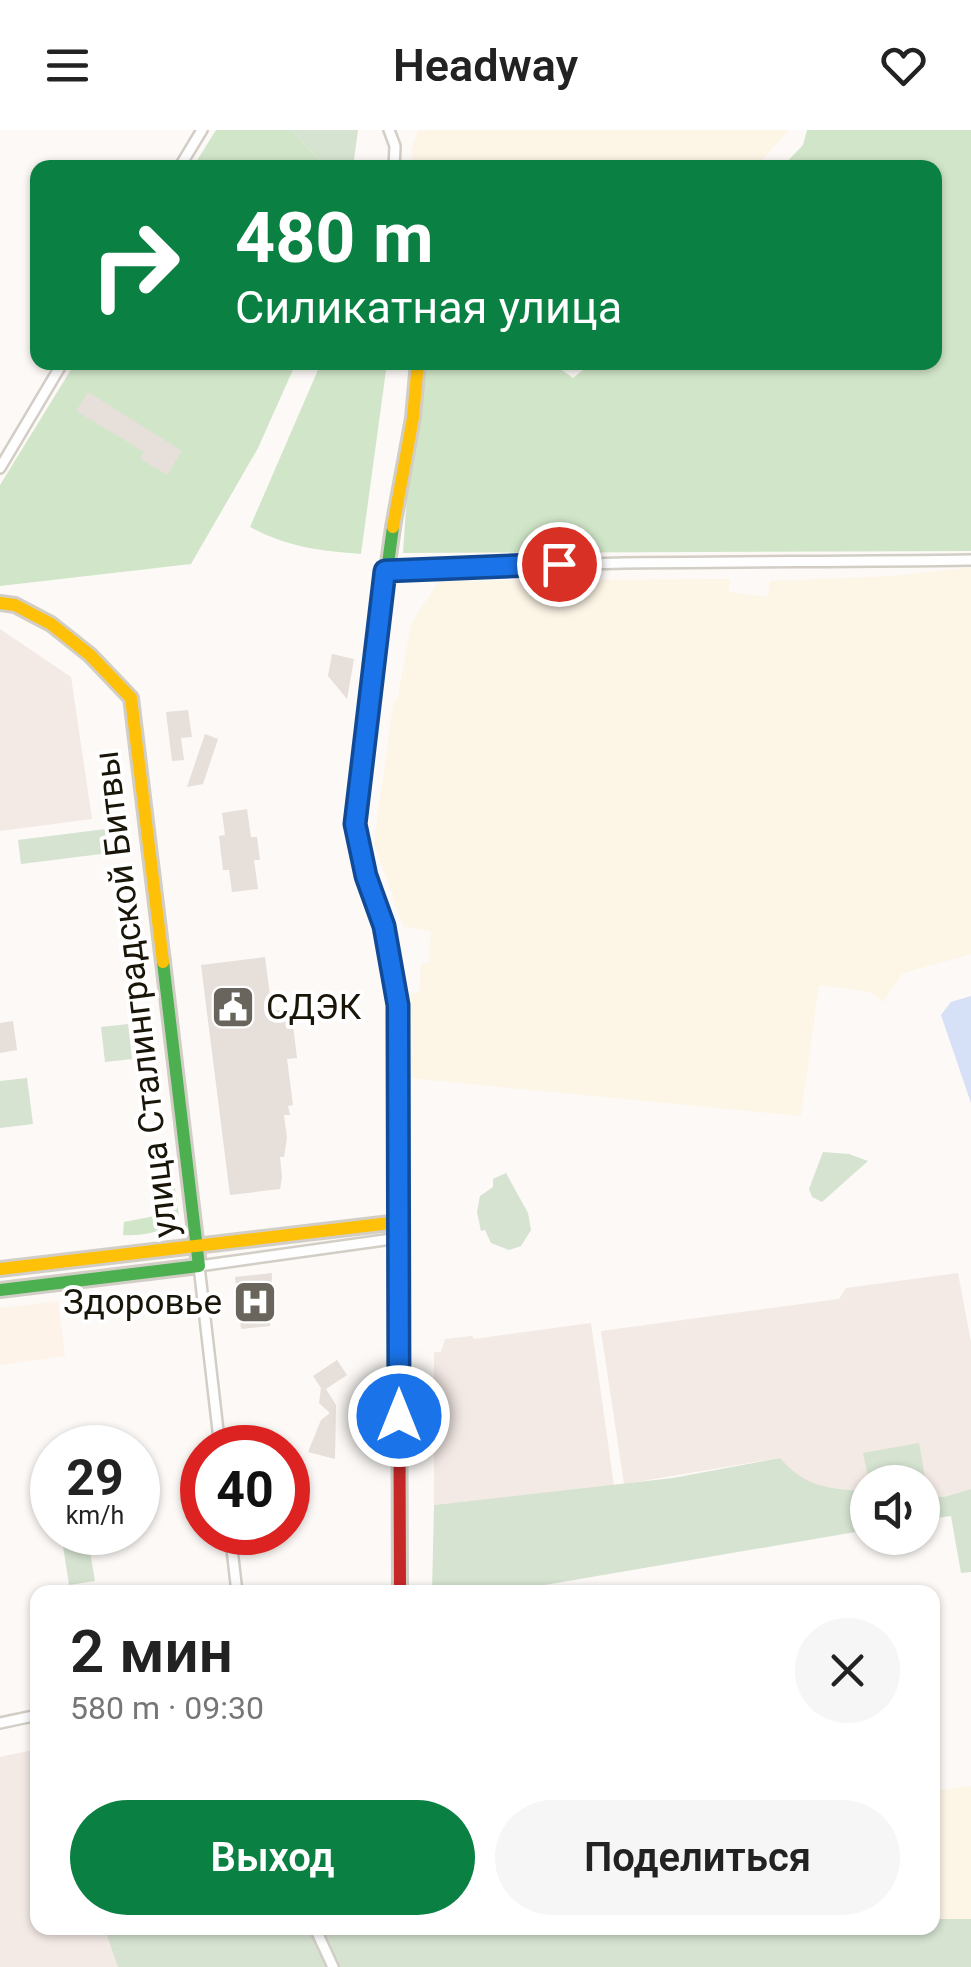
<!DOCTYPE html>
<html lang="ru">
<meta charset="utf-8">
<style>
:root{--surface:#fff;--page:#f6f6f6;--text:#222;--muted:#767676;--accent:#0b8043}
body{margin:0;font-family:Roboto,sans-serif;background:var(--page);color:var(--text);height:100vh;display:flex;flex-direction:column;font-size:38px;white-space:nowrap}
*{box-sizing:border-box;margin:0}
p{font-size:32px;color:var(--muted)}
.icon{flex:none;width:55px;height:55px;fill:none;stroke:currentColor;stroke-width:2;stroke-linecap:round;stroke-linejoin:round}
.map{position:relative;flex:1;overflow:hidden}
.sheet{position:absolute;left:30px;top:1455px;width:910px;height:350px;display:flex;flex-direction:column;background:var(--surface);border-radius:20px;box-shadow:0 2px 8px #0004}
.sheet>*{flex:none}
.top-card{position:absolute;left:30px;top:30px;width:912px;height:210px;border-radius:20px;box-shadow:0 2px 8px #0004;background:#0b8043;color:#fff;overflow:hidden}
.buttons{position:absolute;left:850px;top:1335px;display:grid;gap:20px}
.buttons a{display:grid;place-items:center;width:90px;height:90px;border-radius:50%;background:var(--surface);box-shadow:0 2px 8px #0004;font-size:50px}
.speed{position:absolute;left:30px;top:1295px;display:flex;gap:20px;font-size:50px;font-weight:700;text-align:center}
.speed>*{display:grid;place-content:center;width:130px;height:130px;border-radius:50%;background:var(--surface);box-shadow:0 2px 8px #0004;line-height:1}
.speed small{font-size:25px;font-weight:400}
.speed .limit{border:15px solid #d22;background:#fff;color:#111}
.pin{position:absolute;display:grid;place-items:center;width:85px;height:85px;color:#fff;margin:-42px;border:5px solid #fff;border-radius:50%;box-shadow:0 2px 10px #0007}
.me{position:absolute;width:110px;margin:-55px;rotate:0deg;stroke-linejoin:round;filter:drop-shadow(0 0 8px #0008)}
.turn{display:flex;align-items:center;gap:35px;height:210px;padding:0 40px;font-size:45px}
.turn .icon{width:130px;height:130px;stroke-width:2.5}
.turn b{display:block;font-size:70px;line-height:85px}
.round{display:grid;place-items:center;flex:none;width:105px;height:105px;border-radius:52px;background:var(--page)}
.headline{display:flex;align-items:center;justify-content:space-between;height:170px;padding:0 40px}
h1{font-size:60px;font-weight:600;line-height:75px}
.primary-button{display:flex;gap:20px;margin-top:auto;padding:20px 40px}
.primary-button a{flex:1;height:115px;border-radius:60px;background:var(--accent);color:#fff;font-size:40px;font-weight:600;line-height:115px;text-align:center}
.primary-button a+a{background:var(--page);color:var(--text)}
header{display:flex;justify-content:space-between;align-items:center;height:130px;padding:0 40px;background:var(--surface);font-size:45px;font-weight:600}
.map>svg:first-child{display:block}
.commercial{fill:#fdf3e8}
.built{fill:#fdf5e6}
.education{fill:#f3e9e5}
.green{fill:#d6e3d1}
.forest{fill:#d1e6c9}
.water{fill:#d6e0f6}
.building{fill:#e6dfda}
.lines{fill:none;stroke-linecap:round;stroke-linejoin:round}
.street-casing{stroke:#d2cec6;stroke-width:14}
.fast-casing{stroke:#d2cec6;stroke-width:18}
.slow-casing{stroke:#d2cec6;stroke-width:18}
.jam-casing{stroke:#d2cec6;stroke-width:18}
.street{stroke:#fffefe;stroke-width:9}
.fast{stroke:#4caf50;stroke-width:12}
.slow{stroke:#ffc107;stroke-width:12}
.jam{stroke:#c62828;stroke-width:12}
.route-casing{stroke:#114b97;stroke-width:25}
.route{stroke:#1a73e8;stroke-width:18}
.labels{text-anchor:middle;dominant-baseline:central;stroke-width:8;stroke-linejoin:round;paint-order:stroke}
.street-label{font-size:35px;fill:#1a1509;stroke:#fff}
.poi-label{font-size:35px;fill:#1a1509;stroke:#fff;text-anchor:start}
</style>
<header><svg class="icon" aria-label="menu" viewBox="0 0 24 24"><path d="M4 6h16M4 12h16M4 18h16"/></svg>Headway<svg class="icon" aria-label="heart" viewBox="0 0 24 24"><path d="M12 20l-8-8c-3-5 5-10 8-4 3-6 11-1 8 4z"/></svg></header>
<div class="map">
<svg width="971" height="1837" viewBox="0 0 971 1837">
<rect width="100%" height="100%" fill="#fcf9f6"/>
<!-- commercial -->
<path class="commercial" d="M58 1171 65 1226 0 1235V1178Z"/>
<!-- built -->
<path class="built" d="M418 0H789L756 37H415L411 21Z
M971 437V824L903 843 883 872 870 862 819 855 801 986 408 948 409 864 419 863 421 833H429L431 801 404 797 374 713 393 575 398 567 411 494 439 451 730 449 729 462 767 467 770 451 894 446Z
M971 1656V1789H933V1661Z"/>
<!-- education -->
<path class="education" d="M0 499 71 547 92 689 0 701Z
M958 1143 971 1212V1359L944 1367 923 1365 922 1352H868L867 1361 821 1357 795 1346 779 1328 624 1354 601 1201 839 1169 846 1158Z
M591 1193 614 1356 434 1375V1222H441L445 1209 472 1206 474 1209Z
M37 1619 38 1798H104L118 1837H0V1627Z"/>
<!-- green -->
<path class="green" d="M291 0H358L353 37H327Z
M106 699 109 723 21 734 18 710Z
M128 894 132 929 105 932 101 897Z
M27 948 33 994 0 998V951Z
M823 1022 849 1024 868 1031 822 1072 812 1067 809 1059Z
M506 1043 528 1083 531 1100 521 1116 509 1120 491 1113 485 1100 481 1101 477 1082 480 1066 493 1057V1049Z
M919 1313 925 1347 869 1352 863 1323Z
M780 1328C807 1359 828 1358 867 1361V1400L504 1462H432L434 1375 673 1348Z
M971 1359V1442L961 1443 951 1386 923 1390V1365L944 1367Z
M61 1403H87L95 1451 69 1455Z
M933 1789H971V1837H118L104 1798H932Z"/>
<!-- forest -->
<path class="forest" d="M216 0H291L327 37H193Z
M807 0H971V421L403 423 416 233H552L573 248 593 232H935V38L782 37 803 15Z
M75 233H296L258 318 191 434 0 456V355Z
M321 233H387L361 424C319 421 287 417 250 397Z
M162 1051 175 1058 179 1087C166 1103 141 1106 123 1105L124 1092 165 1084Z"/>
<!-- water -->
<path class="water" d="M971 866V973L941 885 951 872Z"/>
<!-- building -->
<path class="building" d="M88 262 182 321 167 345 140 329 144 322 76 281Z
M332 524 354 529 347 569 328 546Z
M188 580 192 607 181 608 184 630 172 631 166 582Z
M205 604 218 609 203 654 187 657Z
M247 679 251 707H257L260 730H254L258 759 232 762 229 740H223L219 706 225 705 222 683Z
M265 827 272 881 291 879 297 928 287 929 293 975 288 976 290 985H284L287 1008 284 1027H280L282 1048 280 1059 230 1065 201 835Z
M13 891 17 920 0 923V893Z
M272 1143 270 1196 241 1199 235 1147Z
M337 1230 347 1245 326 1259 336 1275 335 1329 308 1322 321 1290 330 1283 319 1273 321 1258 313 1246Z"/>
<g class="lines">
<!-- street casing -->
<g class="street-casing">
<path id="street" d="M389 0 395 16 394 38
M179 38 202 0
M0 338 63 232
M385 441C580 430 776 433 971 430
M220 1318 199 1136 399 1108
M230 1402 237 1462
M0 1593 38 1585
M315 1798 333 1837"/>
</g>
<!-- fast casing -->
<g class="fast-casing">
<path id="fast" d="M393 397 356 667 358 718 384 797 398 890
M0 1160 199 1136 163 832"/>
</g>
<!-- slow casing -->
<g class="slow-casing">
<path id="slow" d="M393 397 413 288 418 232
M0 473 15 475 51 494 90 525 131 568 163 832
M0 1139 399 1092"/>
</g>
<!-- jam casing -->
<g class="jam-casing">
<path id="jam" d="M398 890 400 1462"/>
</g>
<!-- street -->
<use href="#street" class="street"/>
<!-- fast -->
<use href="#fast" class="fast"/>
<!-- slow -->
<use href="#slow" class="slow"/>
<!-- jam -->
<use href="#jam" class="jam"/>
</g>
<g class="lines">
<!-- route casing -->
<g class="route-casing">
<path id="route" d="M399 1286 398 875 384 796 366 746 355 694 385 441 559 434"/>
</g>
<!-- route -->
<use href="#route" class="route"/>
</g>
<!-- icons -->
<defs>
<g id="civic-square" transform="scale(2.25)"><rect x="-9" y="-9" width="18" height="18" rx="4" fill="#69655c" stroke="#fff"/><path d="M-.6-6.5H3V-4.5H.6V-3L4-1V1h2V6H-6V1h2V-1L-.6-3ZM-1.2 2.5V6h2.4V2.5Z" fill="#fff"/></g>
<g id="hospital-square" transform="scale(2.25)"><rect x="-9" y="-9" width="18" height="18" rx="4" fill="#69655c" stroke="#fff"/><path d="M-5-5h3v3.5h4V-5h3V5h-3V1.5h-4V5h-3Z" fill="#fff"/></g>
</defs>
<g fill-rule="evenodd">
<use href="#civic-square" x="233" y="877"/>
<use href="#hospital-square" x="255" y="1172"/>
</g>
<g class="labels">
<!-- street labels -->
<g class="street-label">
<text transform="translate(136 864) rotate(-97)">улица Сталинградской Битвы</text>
</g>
<!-- poi labels -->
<g class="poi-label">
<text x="266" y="877">СДЭК</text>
<text x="222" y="1172" text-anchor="end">Здоровье</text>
</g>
</g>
</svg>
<div class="buttons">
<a><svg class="icon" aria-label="sound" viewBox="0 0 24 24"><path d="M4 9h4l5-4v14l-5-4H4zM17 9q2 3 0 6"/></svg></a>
</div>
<div class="speed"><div>29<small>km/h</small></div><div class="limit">40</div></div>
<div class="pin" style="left:559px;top:434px;background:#d93025"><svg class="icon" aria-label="arrive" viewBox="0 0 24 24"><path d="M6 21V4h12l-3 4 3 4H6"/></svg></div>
<svg class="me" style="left:399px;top:1286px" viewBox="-20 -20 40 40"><circle r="17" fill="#1a73e8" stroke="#fff" stroke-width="3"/><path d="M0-11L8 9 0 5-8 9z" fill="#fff"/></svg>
<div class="top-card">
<div class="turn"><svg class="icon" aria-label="right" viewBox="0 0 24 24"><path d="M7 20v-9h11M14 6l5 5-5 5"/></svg><div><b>480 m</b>Силикатная улица</div></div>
</div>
<section class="sheet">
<div class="headline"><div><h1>2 мин</h1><p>580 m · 09:30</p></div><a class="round"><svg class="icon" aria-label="close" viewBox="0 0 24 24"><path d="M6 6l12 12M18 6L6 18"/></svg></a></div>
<div class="primary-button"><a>Выход</a><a>Поделиться</a></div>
</section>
</div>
